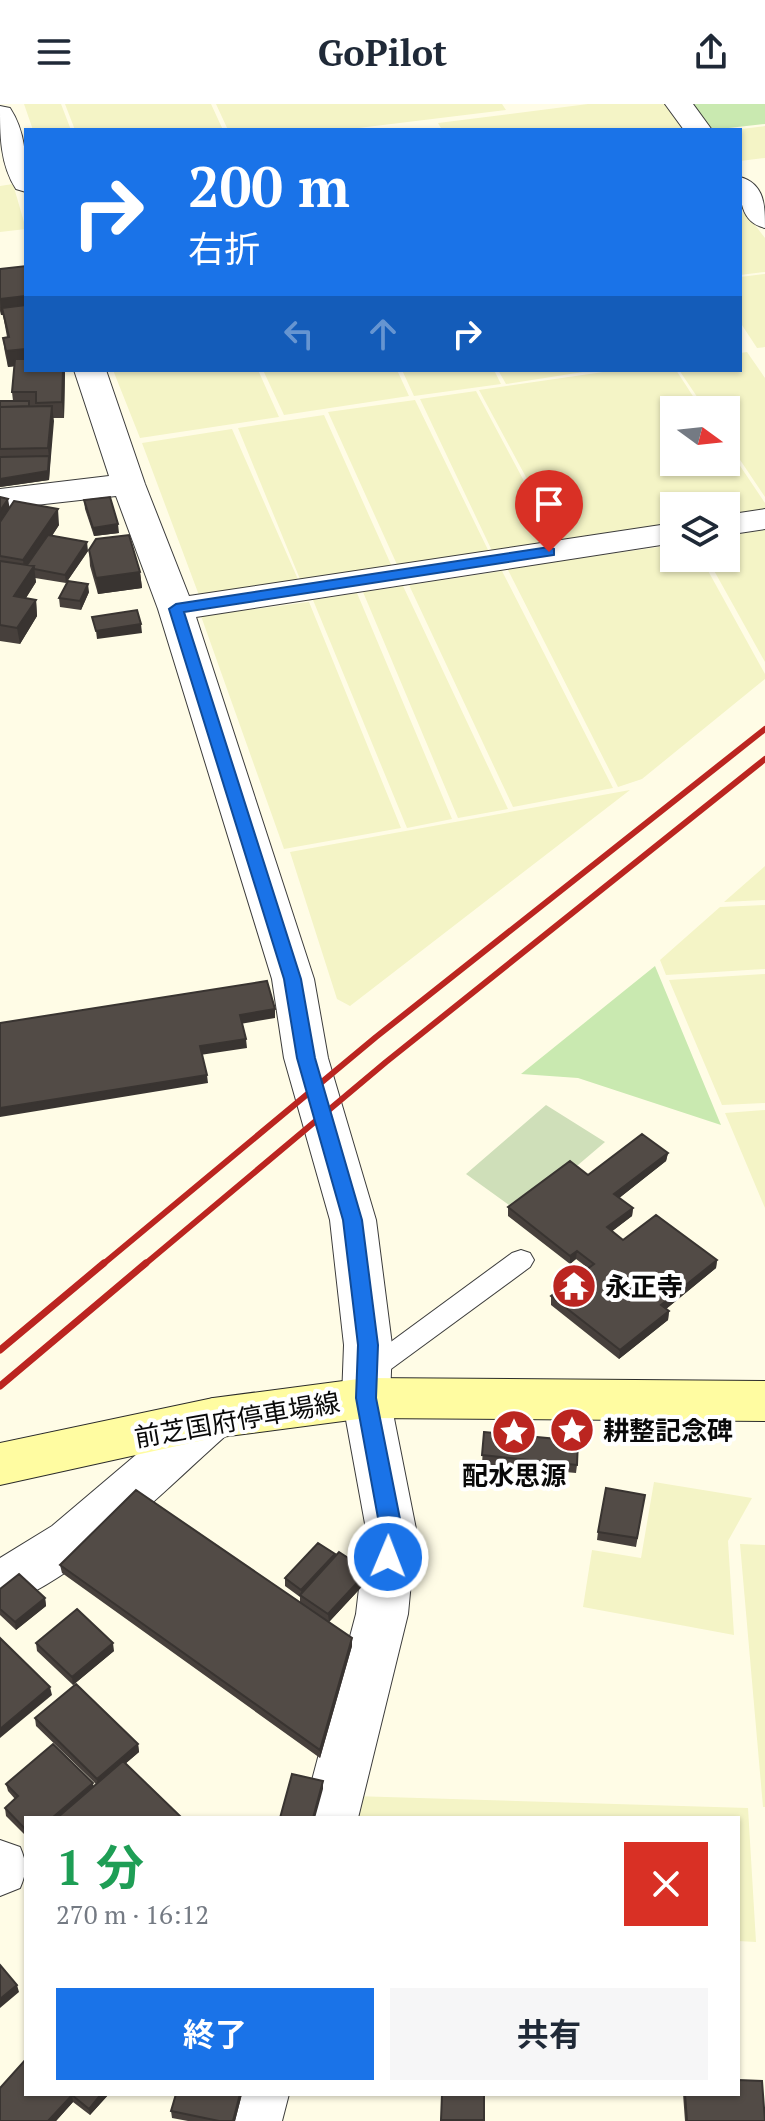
<!DOCTYPE html>
<html lang="ja">
<meta charset="utf-8">
<style>
:root{--surface:#fff;--page:#f6f6f7;--text:#1f2937;--muted:#747a83;--accent:#1a73e8}
body{margin:0;font-family:"PT Serif","Noto Sans JP",serif;background:var(--page);color:var(--text);height:100vh;display:flex;flex-direction:column;font-size:30px;white-space:nowrap}
*{box-sizing:border-box;margin:0}
p{font-size:26px;color:var(--muted)}
.icon{flex:none;width:44px;height:44px;fill:none;stroke:currentColor;stroke-width:2;stroke-linecap:round;stroke-linejoin:round}
.map{position:relative;flex:1;overflow:hidden}
.drawer{position:absolute;left:24px;top:1712px;width:716px;height:280px;display:flex;flex-direction:column;background:var(--surface);border-radius:0px;box-shadow:0 2px 6px #0004}
.drawer>*{flex:none}
.guide{position:absolute;left:24px;top:24px;width:718px;height:244px;border-radius:0px;box-shadow:0 2px 6px #0004;background:#1a73e8;color:#fff;overflow:hidden}
.needle{width:52px;rotate:105deg}
.fabs{position:absolute;left:660px;top:292px;display:grid;gap:16px}
.fabs a{display:grid;place-items:center;width:80px;height:80px;border-radius:0px;background:var(--surface);box-shadow:0 2px 6px #0004;font-size:40px}
.pin{position:absolute;display:grid;place-items:center;width:68px;height:68px;color:#fff;margin:-82px -34px;border-radius:50% 50% 50% 0;rotate:-45deg;box-shadow:0 0 8px #0007}
.pin .icon{rotate:45deg}
.me{position:absolute;width:88px;margin:-44px;rotate:1deg;stroke-linejoin:round;filter:drop-shadow(0 0 6px #0008)}
.turn{display:flex;align-items:center;gap:28px;height:168px;padding:0 32px;font-size:36px}
.turn .icon{width:104px;height:104px;stroke-width:2.5}
.turn b{display:block;font-size:56px;line-height:68px}
.lanes{display:flex;align-items:center;height:76px;padding:0 32px;background:#0003;justify-content:center;gap:40px;direction:ltr}
.lanes .off{opacity:.35}
.round{display:grid;place-items:center;flex:none;width:84px;height:84px;border-radius:0px;background:var(--page)}
.head{display:flex;align-items:center;justify-content:space-between;height:136px;padding:0 32px}
h1{font-size:48px;font-weight:700;line-height:60px;color:#1e9e55}
.cta{display:flex;gap:16px;margin-top:auto;padding:16px 32px}
.cta a{flex:1;height:92px;border-radius:0px;background:var(--accent);color:#fff;font-size:32px;font-weight:700;line-height:92px;text-align:center}
.cta a+a{background:var(--page);color:var(--text)}
header{display:flex;justify-content:space-between;align-items:center;height:104px;padding:0 32px;background:var(--surface);font-size:36px;font-weight:700}
.map>svg:first-child{display:block}
.farmland{fill:#f4f4c6}
.green{fill:#c9e9b0}
.cemetery{fill:#cfdfb9}
.lines{fill:none;stroke-linecap:round;stroke-linejoin:round}
.lane-casing{stroke:#3c3c3c;stroke-width:2}
.street-casing{stroke:#3c3c3c;stroke-width:2}
.secondary-casing{stroke:#2b2b2b;stroke-width:2}
.lane{fill:#fff;fill-rule:evenodd}
.street{fill:#fff;fill-rule:evenodd}
.secondary{fill:#fffca1;fill-rule:evenodd}
.rail-far1{stroke:#bb2520;stroke-width:6}
.rail{stroke:#bb2520;stroke-width:7}
.wall{fill:#47403c}
.shaded-wall{fill:#393431}
.building{fill:#524b46;stroke:#393431;stroke-width:2}
.route{fill:#1a73e8;stroke:#114b97;stroke-width:2}
.labels{text-anchor:middle;dominant-baseline:central;stroke-width:8;stroke-linejoin:round;paint-order:stroke}
.poi-label{font-size:26px;font-weight:bold;fill:#090909;stroke:#fff;text-anchor:start}
.street-label{font-size:26px;fill:#090909;stroke:#fff}
</style>
<header><svg class="icon" aria-label="menu" viewBox="0 0 24 24"><path d="M4 6h16M4 12h16M4 18h16"/></svg>GoPilot<svg class="icon" aria-label="share" viewBox="0 0 24 24"><path d="M12 15V3M7 8l5-5 5 5M5 13v7h14v-7"/></svg></header>
<div class="map">
<svg width="765" height="2017" viewBox="0 0 765 2017">
<rect width="100%" height="100%" fill="#fffce6"/>
<!-- farmland -->
<path class="farmland" d="M24 0H61L71 26H33Z
M65 0H211L223 26H75Z
M216 0H502L506 6 342 26H228Z
M588 0H666L686 26H442L438 19Z
M765 22V54L740 57V26H733Z
M13 80 26 125 0 128V82Z
M745 108 765 134V168L740 171V109Z
M765 170V243L757 244 740 218V173Z
M747 248 765 274V393L726 335V306H706L679 266H740V249Z
M113 266H258L279 313 140 334Z
M263 266H397L409 292 284 311Z
M402 266H494L501 280 414 292Z
M498 266H582L583 268 506 280Z
M617 266H676L702 306H674V358H726V341L765 399V405L726 412V402H674V421L562 440 479 286Z
M476 287 558 441 494 451 420 295Z
M415 296 490 450 399 465 328 308Z
M324 311 393 465 302 480 238 324Z
M232 325 300 480 200 494 142 339Z
M765 426V558L707 454H726V432Z
M674 441V454H701L765 570V575L642 675 618 683 507 464Z
M502 467 613 684 513 703 409 481Z
M403 482 508 705 458 714 363 488Z
M357 489 452 715 407 724 313 496Z
M309 498 401 724 284 745 201 512Z
M630 686 350 902 337 895 290 748Z
M765 762V796L724 798Z
M765 801V865L666 871 660 856 720 803Z
M765 870V999L722 1001 669 876Z
M765 1006V1104L725 1009Z
M654 1378 752 1394 728 1437 734 1531 583 1503 592 1446 641 1454Z
M740 1440 765 1441V1703H763Z
M353 1692 748 1704 756 1838 738 1837V1714H348Z"/>
<!-- green -->
<path class="green" d="M692 0H765V20L711 26Z
M655 862 721 1021 578 974 521 970Z"/>
<!-- cemetery -->
<path class="cemetery" d="M546 1001 605 1038 578 1061 564 1062 509 1101 466 1070Z"/>
<g class="lines">
<!-- lane casing -->
<g class="lane-casing">
<path id="lane" d="M521 1146 530 1149 534 1156 530 1163 376 1276 367 1280 358 1276 354 1269 358 1262 512 1149Z"/>
</g>
<!-- street casing -->
<g class="street-casing">
<path id="street" d="M665 0H693L712 26H684Z
M0 2 10 4C27 30 26 58 26 88L16 85C0 60 0 31 0 2Z
M740 73C765 80 765 102 765 124 740 118 740 95 740 73Z
M74 266H106L145 380 189 492 674 419V439L196 513 314 875 328 954 376 1116 392 1241 390 1294 416 1425 408 1510 358 1714H302L356 1510 366 1425 342 1294 344 1241 330 1116 284 954 272 875 158 505 116 392 0 405V385L109 372Z
M765 405V425L726 431V411Z
M213 1294 230 1300 238 1314 230 1328C165 1385 81 1474 0 1503V1454L52 1422 196 1300Z
M0 1736 20 1743C27 1759 27 1768 20 1784L0 1792Z
M229 1990H289L282 2017H222Z"/>
</g>
<!-- secondary casing -->
<g class="secondary-casing">
<path id="secondary" d="M366 1274 765 1277V1317L366 1314 213 1334 0 1381V1339L213 1294Z"/>
</g>
<!-- lane -->
<use href="#lane" class="lane"/>
<!-- street -->
<use href="#street" class="street"/>
<!-- secondary -->
<use href="#secondary" class="secondary"/>
<!-- rail-far1 -->
<path class="rail-far1" d="M102 1161 376 933 765 625
M144 1161 386 958 765 655"/>
<!-- rail -->
<path class="rail" d="M0 1246 104 1159
M0 1282 146 1159"/>
</g>
<!-- wall -->
<path class="wall" d="M0 165 26 266H65V269L64 314H53L49 376 0 383V297H13L12 288 14 262 8 263 5 249 3 234 7 233 3 211H1L0 207Z
M0 393 10 404 59 421 52 432 88 447 66 479 35 474 36 478 26 494 36 496 37 512 20 540 0 537Z
M84 396 119 429 94 432 85 405Z
M89 446 140 468 142 484 98 490 90 462Z
M89 488 81 506 60 503 59 494Z
M668 1049 666 1057 619 1094 633 1104 632 1112 612 1127 623 1136 717 1156 716 1164 666 1205 669 1207 668 1216 619 1255 551 1201V1192L588 1164 576 1155 570 1160 508 1112V1103L588 1071Z
M484 1328 577 1361 576 1369 482 1360Z
M645 1391 636 1443 597 1436 598 1428Z
M335 1453 368 1467V1476L329 1518 352 1534V1542L320 1654 62 1469 60 1461 300 1499V1493L285 1482V1474Z
M0 1485 45 1494 46 1502 16 1526 0 1511Z
M36 1539 114 1547 73 1581 37 1547Z
M35 1614 138 1640 139 1648 125 1660 182 1714H26V1732L6 1712 5 1704 15 1695 8 1687 6 1680 93 1682 96 1680 36 1622Z
M26 1990H109L90 2011 73 1998 56 2017H0Z
M173 1990H242L235 2017H188L172 2014 171 2007 175 1992Z
M683 1990H738L765 2017H685Z"/>
<!-- shaded-wall -->
<path class="shaded-wall" d="M26 192V208L2 204 3 211H1L0 195Z
M26 245V261L8 263 6 247Z
M63 266H65L64 314 62 298Z
M52 302 54 317 49 376 0 383V375L49 354 48 344Z
M8 395 11 411 0 426V407Z
M58 405 59 421 25 472 23 456Z
M118 420 119 429 94 432 93 424Z
M87 438 88 447 66 479 65 471Z
M34 462 36 478 17 508 14 492Z
M140 468 142 484 98 490 96 474Z
M88 480 89 488 81 506 80 497Z
M36 496 37 512 20 540 17 524Z
M141 520 142 529 97 535 96 527Z
M275 905V914L240 920V911Z
M246 935 247 944 200 951V942Z
M207 971 208 979 0 1013V1004Z
M668 1049 666 1057 613 1099 614 1090Z
M633 1104 632 1112 606 1132 607 1123Z
M577 1147 576 1155 570 1160V1152Z
M717 1156 716 1164 660 1210 661 1201Z
M669 1207 668 1216 619 1255 620 1246Z
M335 1450V1458L302 1492 301 1486Z
M368 1467V1476L329 1518 328 1510Z
M45 1494 46 1502 16 1526 15 1518Z
M352 1534V1542L320 1654V1646Z
M113 1539 114 1547 73 1581 72 1573Z
M50 1583 52 1591 0 1634V1625Z
M138 1640 139 1648 98 1683 97 1675Z
M323 1677V1685L315 1714H313Z
M93 1679 94 1687 63 1714H52Z
M17 1881 19 1888 0 1904V1895Z
M101 1990H109L90 2011 89 2005Z
M240 1990H242L235 2017H233Z
M72 1991 73 1998 56 2017H48Z"/>
<!-- building -->
<path class="building" d="M26 162V192L0 195V165Z
M26 201V245L6 247 3 234 9 233 2 204Z
M15 255H26V266H63L62 298 36 299V288H12Z
M0 297H29V302L0 303Z
M52 302 48 344 0 345V303Z
M49 352 48 367 0 375V353Z
M0 393 8 395 0 407Z
M110 393 118 420 93 424 84 396Z
M14 397 58 405 23 456 0 452V418Z
M48 431 87 438 65 471 34 465V462L27 461Z
M129 431 140 468 96 474 89 446 96 435Z
M0 457 34 462 14 492 36 496 17 524 0 521Z
M68 477 88 480 80 497 59 494Z
M137 506 141 520 96 527 92 513Z
M267 877 275 905 240 911 246 935 200 942 207 971 0 1004V919Z
M642 1030 668 1049 614 1090 633 1104 607 1123 623 1136 656 1111 717 1156 661 1201 669 1207 620 1246 551 1192 594 1160 577 1147 570 1152 508 1103 570 1057 588 1071Z
M484 1328 578 1337 577 1361 482 1351Z
M606 1384 645 1391 637 1434 598 1428Z
M136 1386 352 1534 320 1646 60 1461Z
M318 1439 335 1450 301 1486 285 1474Z
M339 1448 368 1467 328 1510 300 1491Z
M19 1470 45 1494 15 1518 0 1505V1485Z
M77 1505 113 1539 72 1573 36 1539Z
M0 1534 50 1583 0 1625Z
M76 1580 138 1640 97 1675 35 1614Z
M53 1640 93 1679 52 1714H26V1726L5 1704 18 1692 6 1680Z
M123 1657 182 1714H57Z
M292 1670 323 1677 313 1714H280Z
M0 1861 17 1881 0 1895Z
M26 1955V1990H101L89 2005 72 1991 48 2017H0V1984Z
M738 1976 762 1977 765 2017H687L685 1990H738Z
M176 1990H240L233 2017H219L171 2007Z
M442 1990H484V2016H441Z"/>
<!-- route -->
<path class="route" d="M549 443 554 445V451L184 508 301 875 315 954 362 1116 378 1241 376 1294 402 1425 396 1460 388 1462 381 1460 378 1453 380 1425 356 1294 358 1241 343 1116 297 954 284 875 169 505 176 500Z"/>
<!-- icons -->
<defs>
<g id="temple-disc" transform="scale(2.3)"><circle r="9.5" fill="#bb2520" stroke="#fff"/><path d="M0-6L5-2H3V0L6.5 2.5H4V6H1.5V3h-3V6H-4V2.5H-6.5L-3 0V-2H-5Z" fill="#fff"/></g>
<g id="sight-disc" transform="scale(2.3)"><circle r="9.5" fill="#bb2520" stroke="#fff"/><path d="M0-6L1.8-2.2L6-1.7L2.9 1.2L3.7 5.4L0 3.3L-3.7 5.4L-2.9 1.2L-6-1.7L-1.8-2.2Z" fill="#fff"/></g>
</defs>
<g fill-rule="evenodd">
<use href="#temple-disc" x="574" y="1182"/>
<use href="#sight-disc" x="572" y="1326"/>
<use href="#sight-disc" x="514" y="1328"/>
</g>
<g class="labels">
<!-- poi labels -->
<g class="poi-label">
<text x="605" y="1182">永正寺</text>
<text x="603" y="1326">耕整記念碑</text>
<text x="514" y="1371" text-anchor="middle">配水思源</text>
</g>
<!-- street labels -->
<g class="street-label">
<text transform="translate(237 1315) rotate(-10)">前芝国府停車場線</text>
</g>
</g>
</svg>
<div class="fabs">
<a><svg class="needle" viewBox="-14 -14 28 28"><path d="M0-13l5 13h-10z" fill="#e53935"/><path d="M0 13l5-13h-10z" fill="#747a83"/></svg></a>
<a><svg class="icon" aria-label="layers" viewBox="0 0 24 24"><path d="M12 4l9 5-9 5-9-5zM3 14l9 5 9-5"/></svg></a>
</div>
<div class="pin" style="left:549px;top:448px;background:#d93025"><svg class="icon" aria-label="arrive" viewBox="0 0 24 24"><path d="M6 21V4h12l-3 4 3 4H6"/></svg></div>
<svg class="me" style="left:388px;top:1453px" viewBox="-20 -20 40 40"><circle r="17" fill="#1a73e8" stroke="#fff" stroke-width="3"/><path d="M0-11L8 9 0 5-8 9z" fill="#fff"/></svg>
<div class="guide">
<div class="turn"><svg class="icon" aria-label="right" viewBox="0 0 24 24"><path d="M7 20v-9h11M14 6l5 5-5 5"/></svg><div><b>200 m</b>右折</div></div>
<div class="lanes"><svg class="icon off" aria-label="left" viewBox="0 0 24 24"><path d="M17 20v-9H6M10 6l-5 5 5 5"/></svg><svg class="icon off" aria-label="ahead" viewBox="0 0 24 24"><path d="M12 20V5M6 11l6-6 6 6"/></svg><svg class="icon" aria-label="right" viewBox="0 0 24 24"><path d="M7 20v-9h11M14 6l5 5-5 5"/></svg></div>
</div>
<section class="drawer">
<div class="head"><div><h1>1 分</h1><p>270 m · 16:12</p></div><a class="round" style="background:#d93025;color:#fff"><svg class="icon" aria-label="close" viewBox="0 0 24 24"><path d="M6 6l12 12M18 6L6 18"/></svg></a></div>
<div class="cta"><a>終了</a><a>共有</a></div>
</section>
</div>
